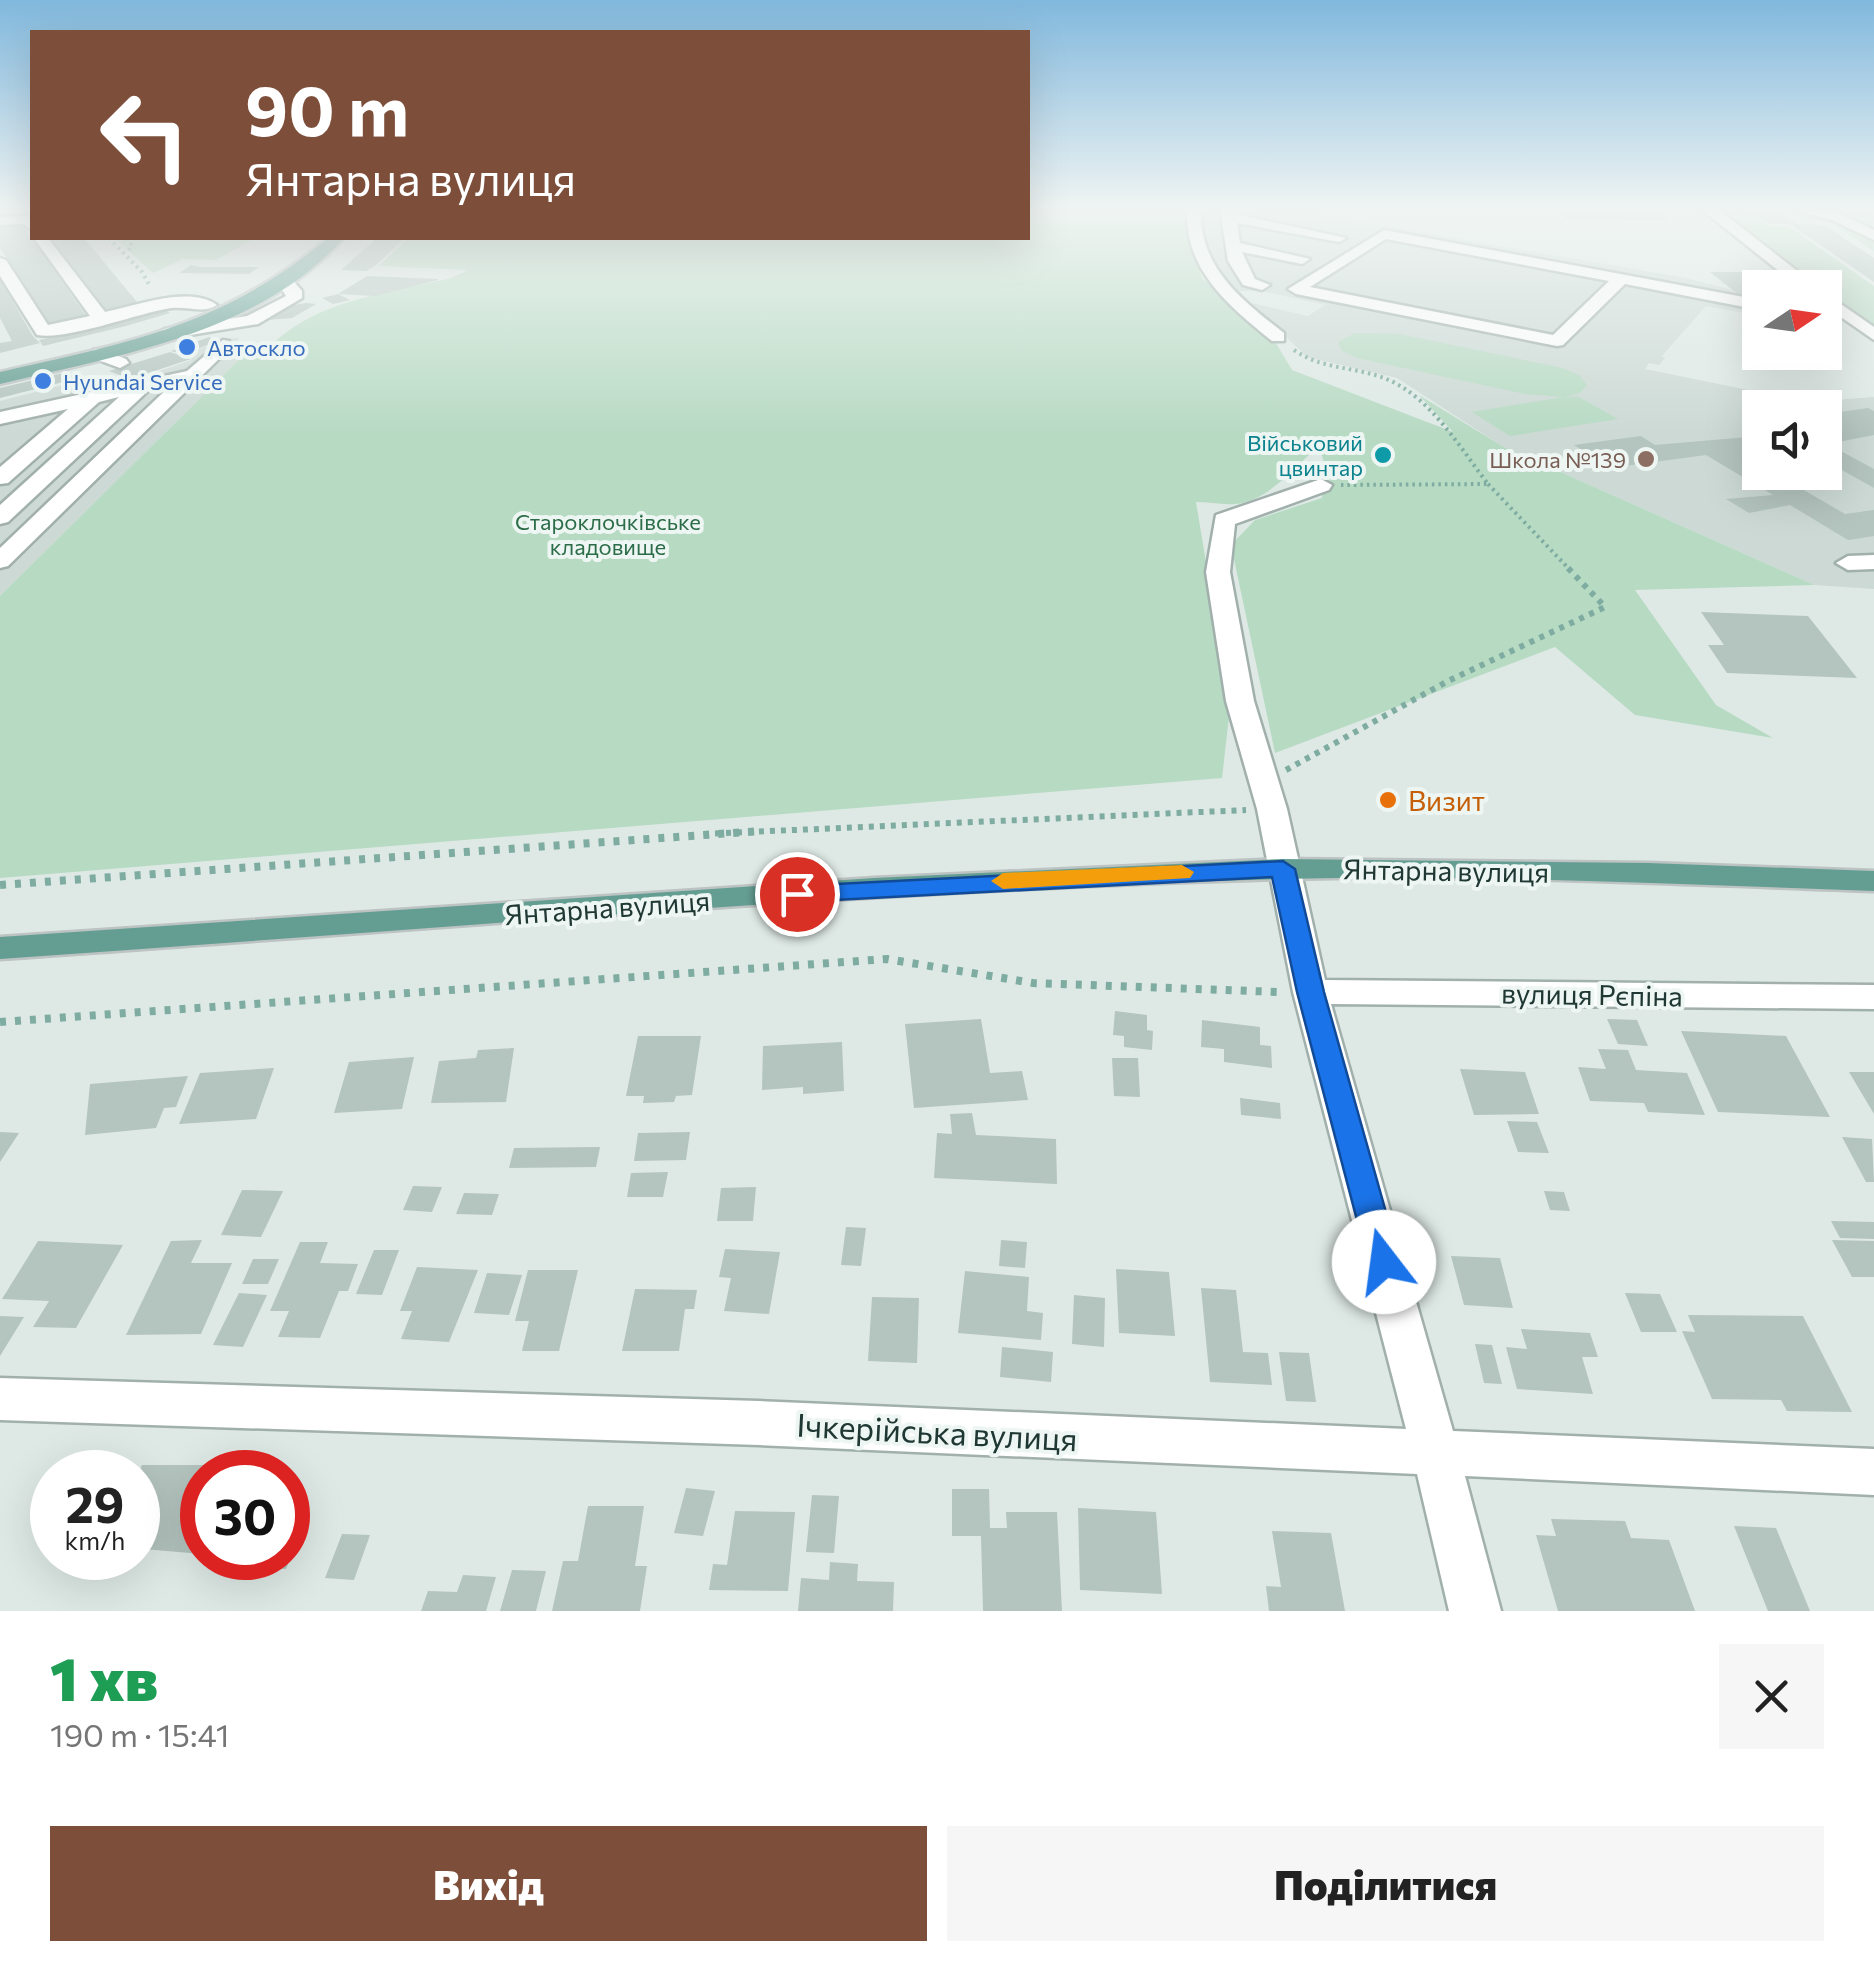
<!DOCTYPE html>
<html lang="uk">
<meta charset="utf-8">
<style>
:root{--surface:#fff;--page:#f6f6f6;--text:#222;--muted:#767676;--accent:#7d4f3a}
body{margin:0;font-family:Commissioner,sans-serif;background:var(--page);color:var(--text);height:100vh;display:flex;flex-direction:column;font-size:38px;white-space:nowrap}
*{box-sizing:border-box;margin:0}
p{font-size:32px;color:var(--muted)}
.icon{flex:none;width:55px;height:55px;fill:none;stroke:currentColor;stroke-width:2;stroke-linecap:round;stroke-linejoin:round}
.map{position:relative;height:1611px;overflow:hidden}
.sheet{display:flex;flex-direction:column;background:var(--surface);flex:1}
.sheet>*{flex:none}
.guide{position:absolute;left:30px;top:30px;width:1000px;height:210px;border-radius:0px;box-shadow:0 10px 40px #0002;background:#7d4f3a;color:#fff;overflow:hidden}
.needle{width:65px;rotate:77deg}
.tools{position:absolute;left:1742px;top:270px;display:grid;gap:20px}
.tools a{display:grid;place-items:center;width:100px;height:100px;border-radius:0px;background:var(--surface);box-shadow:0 10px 40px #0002;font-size:50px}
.speed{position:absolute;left:30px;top:1450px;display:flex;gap:20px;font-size:50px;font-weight:700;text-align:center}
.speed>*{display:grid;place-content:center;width:130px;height:130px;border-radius:50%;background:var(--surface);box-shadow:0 10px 40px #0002;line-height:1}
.speed small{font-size:25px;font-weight:400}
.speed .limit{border:15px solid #d22;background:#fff;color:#111}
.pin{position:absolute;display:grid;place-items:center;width:85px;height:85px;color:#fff;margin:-42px;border:5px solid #fff;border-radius:50%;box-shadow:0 2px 10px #0007}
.me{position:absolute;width:110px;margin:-55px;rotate:345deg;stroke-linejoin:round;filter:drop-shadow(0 0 8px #0008)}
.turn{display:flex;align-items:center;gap:35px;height:210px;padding:0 50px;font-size:45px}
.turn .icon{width:130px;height:130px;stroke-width:2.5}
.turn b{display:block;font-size:70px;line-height:85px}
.round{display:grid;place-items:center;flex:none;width:105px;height:105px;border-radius:0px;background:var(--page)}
.head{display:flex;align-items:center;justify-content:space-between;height:170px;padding:0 50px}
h1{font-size:60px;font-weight:800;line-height:75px;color:#1e9e55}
.action{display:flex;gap:20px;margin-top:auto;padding:20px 50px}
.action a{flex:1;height:115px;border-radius:0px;background:var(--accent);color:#fff;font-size:40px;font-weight:800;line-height:115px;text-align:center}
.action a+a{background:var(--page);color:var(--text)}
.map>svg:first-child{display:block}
.built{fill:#ccd9d4;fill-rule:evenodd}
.green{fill:#b7dac3}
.building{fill:#b4c4be}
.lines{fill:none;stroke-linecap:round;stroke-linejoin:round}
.minor-casing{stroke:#a1b0ac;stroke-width:5}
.major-casing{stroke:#bcc3c2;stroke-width:5}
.path-far2{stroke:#7faca1;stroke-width:4;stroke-dasharray:2.5 4;stroke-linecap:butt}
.path-far1{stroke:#7faca1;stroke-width:6;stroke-dasharray:5 6;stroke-linecap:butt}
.path{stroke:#7faca1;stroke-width:8;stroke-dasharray:6 9;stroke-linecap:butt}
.minor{fill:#fff;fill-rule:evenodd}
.major{fill:#649e92;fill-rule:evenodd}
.route{fill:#1a73e8;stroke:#114b97;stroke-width:2.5}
.slow{fill:#f59e0b}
.shop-dot{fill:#3f7fe0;stroke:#eef6f3;stroke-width:4}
.culture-dot{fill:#0f9aa8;stroke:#eef6f3;stroke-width:4}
.education-dot{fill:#8d6e63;stroke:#eef6f3;stroke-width:4}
.food-dot{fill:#e8710a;stroke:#eef6f3;stroke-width:4}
.labels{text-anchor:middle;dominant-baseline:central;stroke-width:8;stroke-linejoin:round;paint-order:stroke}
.far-shop-label{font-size:22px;fill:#366cbe;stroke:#eef6f3;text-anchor:start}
.far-culture-label{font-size:22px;fill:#0d838f;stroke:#eef6f3;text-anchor:end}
.far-education-label{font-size:22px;fill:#785e54;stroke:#eef6f3;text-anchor:end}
.far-park-label{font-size:22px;fill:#2c6d49;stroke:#eef6f3}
.food-label{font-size:28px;fill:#c56008;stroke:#eef6f3;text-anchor:start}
.street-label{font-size:28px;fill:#203833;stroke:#eef6f3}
.near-street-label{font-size:32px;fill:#203833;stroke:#eef6f3}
</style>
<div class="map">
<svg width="1874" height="1611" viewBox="0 0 1874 1611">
<rect width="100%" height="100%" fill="#dee9e5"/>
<!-- built -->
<path class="built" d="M1204 209H1320L1321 215 1350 220 1686 278 1729 289 1741 298H1760V316L1706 306 1662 356 1665 358 1659 365 1649 363 1645 369 1807 402 1874 397V589L1814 585 1502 446 1397 378 1307 357 1251 303 1308 316 1325 305 1262 291H1235L1214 259 1203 226ZM1760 408H1825V472H1760Z
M239 338 232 347 251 348 0 596V401L102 375 121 384 192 360 182 355 225 339Z"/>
<!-- green -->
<path class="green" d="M1028 209H1183L1202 278 1273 338 1292 370 1453 432 1419 395 1502 446 1814 585 1635 590 1716 705 1773 738 1635 715 1555 647 1275 753 1231 545 1255 520 1322 498V489H1332L1319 446C1294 467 1269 501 1235 504 1222 505 1208 502 1196 502L1230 708 1222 778 0 878V596L251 348H269C314 300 388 293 451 278L468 270 379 266 408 238H1028Z
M1720 209H1747L1770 226H1788L1874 286V326Z
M1788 209 1873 211 1874 251 1830 222 1806 221Z
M115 238H255L216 260 183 259 153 273Z
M1355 333 1399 334 1563 368 1580 376 1587 385 1581 392 1564 398 1577 396 1618 419 1510 436 1472 412 1563 397 1525 394 1357 358 1342 351 1338 342Z"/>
<!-- building -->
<path class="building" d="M1557 209 1658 210 1670 220 1566 219Z
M1749 209H1776L1797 224 1824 225 1874 258V282L1790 224H1769Z
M19 220 89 320 50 328 0 248V223Z
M48 238H84L142 308 107 314Z
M377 238H405L375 266 366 271 341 270Z
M191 265 201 267H259L249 274 179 273Z
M1710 272H1753L1771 286 1760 288V297L1740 296Z
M367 276 438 279V280L375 296 338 294 350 300 333 304 322 298 338 294Z
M0 280 33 336 40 343 0 353V343L12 341 0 318Z
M306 303 316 304 292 318 267 320 293 305Z
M164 309 170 313 126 326 43 346 39 340Z
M209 337 219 341 182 354 171 351Z
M170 352 191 359 130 379 109 371Z
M67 372 75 379 0 398V388Z
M1868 408 1874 411V435L1828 444 1874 469V488L1833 465 1825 466V414Z
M1641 436 1655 445 1760 436V472H1773L1845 514 1874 510V536L1848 540 1790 505 1749 513 1726 499 1773 495 1706 455 1609 468 1574 445Z
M1701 612 1808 616 1857 678 1727 673 1708 645H1724Z
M1115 1011 1147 1015V1030L1153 1031 1152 1050 1124 1047V1036L1113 1035Z
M981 1019 990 1073 1022 1071 1028 1100 914 1108 905 1024Z
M1607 1019 1637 1020 1648 1046 1618 1044Z
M1202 1020 1260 1027V1045L1271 1046 1272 1068 1224 1062V1049L1201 1047Z
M1681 1031 1786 1036 1830 1117 1718 1112Z
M638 1036H701L692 1095 676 1096 674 1102 643 1103 644 1096H626Z
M842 1042 844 1091 803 1094V1087L762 1090 763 1046Z
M514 1048 506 1102 431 1103 439 1061 476 1058 478 1050Z
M1598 1049 1628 1050 1636 1070 1687 1073 1705 1115 1648 1112 1644 1103 1590 1101 1578 1067 1606 1069Z
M414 1057 402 1109 334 1113 349 1062Z
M1112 1058H1138L1140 1097 1114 1096Z
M274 1068 256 1119 179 1124 200 1073Z
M1460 1069 1525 1072 1539 1114 1474 1115Z
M1849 1072H1874V1114Z
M188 1076 176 1107 164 1108 156 1128 85 1135 90 1084Z
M1240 1098 1280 1103 1281 1119 1241 1115Z
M972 1113 976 1135 1056 1139 1057 1184 934 1178 937 1133 952 1134 950 1114Z
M1507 1121 1537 1122 1549 1153 1518 1152Z
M0 1132 19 1133 0 1162Z
M690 1132 686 1160 634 1161 638 1133Z
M1842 1137 1872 1139 1874 1182H1866Z
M600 1147 596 1167 509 1168 514 1148Z
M668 1172 663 1197H627L631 1173Z
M413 1186 442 1187 432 1212 403 1210Z
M756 1187 753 1221H717L721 1188Z
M242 1190 283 1191 261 1237 221 1235Z
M1544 1191 1564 1192 1570 1211 1550 1210Z
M464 1193 499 1194 492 1215 456 1214Z
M1831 1221 1874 1222V1239L1840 1238Z
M846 1227 866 1228 861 1266 841 1265Z
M202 1240 191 1263H232L201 1334 126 1335 171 1241Z
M1001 1240 1027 1242 1025 1268 999 1266Z
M1832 1240 1874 1241V1277H1852Z
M38 1241 123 1245 76 1328 33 1327 49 1301 2 1299Z
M300 1242H328L320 1263 358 1264 348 1291H339L320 1338 278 1337 289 1311H270Z
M725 1249 780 1252 769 1314 724 1311 731 1278 719 1277Z
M374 1250H399L382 1295 356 1294Z
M1451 1256 1500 1258 1513 1308 1464 1305Z
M253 1259H279L268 1284H242Z
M417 1267 478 1270 449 1342 401 1339 412 1311H400Z
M1116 1269 1169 1272 1175 1336 1119 1333Z
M528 1270H578L559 1351H522L529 1321H515Z
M965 1271 1029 1277 1027 1311 1043 1313 1041 1340 958 1333Z
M487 1273 522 1275 509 1315 474 1313Z
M1201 1288 1236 1290 1243 1352 1268 1353 1272 1385 1210 1382Z
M635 1289 697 1290 694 1309H685L679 1351H622Z
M239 1293 267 1295 243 1347 213 1345Z
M1625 1293 1660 1294 1677 1332H1641Z
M1074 1295 1105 1298 1104 1347 1072 1344Z
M872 1297 919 1298 917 1363 868 1361Z
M1688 1315 1803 1316 1852 1412 1787 1411 1781 1400 1712 1399 1682 1331 1695 1332Z
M0 1316 24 1317 0 1356Z
M1521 1329 1590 1333 1598 1357H1582L1593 1394 1517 1389 1506 1347 1527 1349Z
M1475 1344 1492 1345 1502 1384 1484 1383Z
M1002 1347 1053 1352 1051 1382 1000 1377Z
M1279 1352 1309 1353 1316 1402 1286 1401Z
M142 1465H205L200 1476 202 1554 143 1549 157 1519 147 1520 138 1543V1474Z
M686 1488 715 1491 703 1536 674 1533Z
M952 1489H989L990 1528H1007L1006 1512H1057L1062 1611H983L981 1536H952Z
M812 1495 839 1496 834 1553 806 1552Z
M588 1506H644L635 1566H647L640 1611H552L563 1561H578Z
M1078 1508 1156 1512 1162 1594 1080 1590Z
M735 1511 795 1512 788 1591 709 1590 713 1564 727 1565Z
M1551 1519 1625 1521 1631 1538 1669 1540 1695 1611H1558L1536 1535 1556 1536Z
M1734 1526 1776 1528 1810 1611H1768Z
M1272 1531 1331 1533 1345 1611H1269L1266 1586 1281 1587Z
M342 1534 370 1535 354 1580 325 1578Z
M288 1535 299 1536 286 1569 231 1567 235 1558H288Z
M830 1562 858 1564 857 1581 894 1582 893 1611H798L801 1578 829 1580Z
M512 1570 546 1571 536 1611H500Z
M463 1575 496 1577 486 1611H421L428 1591 457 1592Z"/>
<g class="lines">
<!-- minor casing -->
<g class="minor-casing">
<path id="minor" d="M1187 209H1201C1199 268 1242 300 1284 333V341H1272C1229 306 1184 270 1187 209Z
M1220 209H1234L1235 214 1346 238 1339 242 1237 223 1240 243 1310 259 1302 264 1242 252 1255 279 1270 285 1262 290 1243 285 1228 261Z
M1701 209H1718L1819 288H1800Z
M1789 209 1836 212 1874 230V240L1832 220Z
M32 216V230L23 224 0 225V217Z
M1384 230 1760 300V310L1625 284 1563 345 1557 346 1296 294 1288 289ZM1386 239 1609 281 1553 335 1310 287Z
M34 238H48L105 312C136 306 189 285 217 305 205 314 187 306 171 308 134 314 70 340 37 335L0 276V258L6 260 48 325 90 316Z
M278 277H290L302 291V298L258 324 165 339 156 334 165 329 247 316 286 296 276 280Z
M1825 293 1874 327V340L1825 306Z
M223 340 229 341V349L8 566 0 568V548L171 385 149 390 8 522 0 524V505L119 397 99 402 8 483 0 484V467L68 409 0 424V412L187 371Z
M99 349 126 359 129 363 120 368 93 358V350Z
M1321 479 1332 485 1329 490 1235 524 1230 572 1254 701 1287 809 1325 980 1874 985V1009L1331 1004 1453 1431 1874 1449V1495L1465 1476 1501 1611H1449L1417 1474 759 1445 0 1420V1378L759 1401 1406 1429 1293 992 1257 809 1226 701 1206 572 1216 515Z
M1874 555V569L1848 570 1836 563 1848 556Z"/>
</g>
<!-- major casing -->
<g class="major-casing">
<path id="major" d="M328 238H344C258 334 119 355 0 384V372C131 342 222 326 328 238Z
M1283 859 1648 863 1874 871V891C1677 884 1478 874 1280 879 853 891 426 930 0 959V937L874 878Z"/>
</g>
<!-- path-far2 -->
<path class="path-far2" d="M109 238 142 272 150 286
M126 238 132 245 127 254
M1294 350C1324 371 1359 366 1391 381 1432 400 1461 449 1488 484L1341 485
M1488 484 1571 571"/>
<!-- path-far1 -->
<path class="path-far1" d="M1286 770 1448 681 1605 607 1568 568
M704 834 1246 810"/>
<!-- path -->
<path class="path" d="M0 885 761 831
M0 1022 887 959 1033 983 1279 992"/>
<!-- minor -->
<use href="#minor" class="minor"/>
<!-- major -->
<use href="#major" class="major"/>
</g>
<!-- sky -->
<linearGradient id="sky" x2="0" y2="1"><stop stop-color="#81b8dd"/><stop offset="0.48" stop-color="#f0f5f3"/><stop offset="1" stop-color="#f0f5f3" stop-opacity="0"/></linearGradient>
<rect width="1874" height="435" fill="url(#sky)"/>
<!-- route -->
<path class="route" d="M1283 861 1295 869 1324 992 1400 1262 1395 1271 1384 1275 1372 1271 1368 1262 1297 992 1272 877 797 902 785 894 797 886Z"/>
<!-- slow -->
<path class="slow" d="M1182 865 1194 872 1190 878 1003 889 991 881 1003 873Z"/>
<!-- markers -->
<g class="shop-dot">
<circle cx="187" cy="347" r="10"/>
<circle cx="43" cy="381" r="10"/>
</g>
<circle class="culture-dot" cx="1383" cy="455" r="10"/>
<circle class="education-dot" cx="1646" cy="459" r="10"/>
<circle class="food-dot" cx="1388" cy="800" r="10"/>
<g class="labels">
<!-- far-shop labels -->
<g class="far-shop-label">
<text x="207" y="347">Автоскло</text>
<text x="63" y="381">Hyundai Service</text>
</g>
<!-- far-culture labels -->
<g class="far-culture-label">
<text x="1363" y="442">Військовий<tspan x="1363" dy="25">цвинтар</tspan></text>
</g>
<!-- far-education labels -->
<g class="far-education-label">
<text x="1626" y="459">Школа №139</text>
</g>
<!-- far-park labels -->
<g class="far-park-label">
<text x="608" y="521">Староклочківське<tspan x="608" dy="25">кладовище</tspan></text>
</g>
<!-- food labels -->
<g class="food-label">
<text x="1408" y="800">Визит</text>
</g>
<!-- street labels -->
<g class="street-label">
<text transform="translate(1446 870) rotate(1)">Янтарна вулиця</text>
<text transform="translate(607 907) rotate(-4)">Янтарна вулиця</text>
<text transform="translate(1592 994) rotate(1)">вулиця Рєпіна</text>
</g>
<!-- near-street labels -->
<g class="near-street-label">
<text transform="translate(937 1431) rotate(3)">Ічкерійська вулиця</text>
</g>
</g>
</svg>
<div class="tools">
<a><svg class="needle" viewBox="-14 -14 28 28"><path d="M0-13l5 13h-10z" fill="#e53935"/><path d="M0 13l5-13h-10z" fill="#767676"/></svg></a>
<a><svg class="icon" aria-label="sound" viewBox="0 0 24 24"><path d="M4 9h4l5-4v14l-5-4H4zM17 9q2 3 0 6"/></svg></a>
</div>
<div class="speed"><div>29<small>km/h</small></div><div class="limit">30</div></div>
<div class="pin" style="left:797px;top:894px;background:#d93025"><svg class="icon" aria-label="arrive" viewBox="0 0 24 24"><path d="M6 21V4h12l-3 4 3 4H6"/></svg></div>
<svg class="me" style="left:1384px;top:1262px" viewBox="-20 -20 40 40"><circle r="19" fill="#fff"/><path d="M0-13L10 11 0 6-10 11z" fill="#1a73e8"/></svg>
<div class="guide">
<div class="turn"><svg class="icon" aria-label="left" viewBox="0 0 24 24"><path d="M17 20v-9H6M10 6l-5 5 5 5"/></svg><div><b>90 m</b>Янтарна вулиця</div></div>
</div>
</div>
<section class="sheet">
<div class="head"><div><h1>1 хв</h1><p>190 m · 15:41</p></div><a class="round"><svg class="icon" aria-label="close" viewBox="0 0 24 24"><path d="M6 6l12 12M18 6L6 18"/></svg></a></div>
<div class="action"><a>Вихід</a><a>Поділитися</a></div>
</section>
